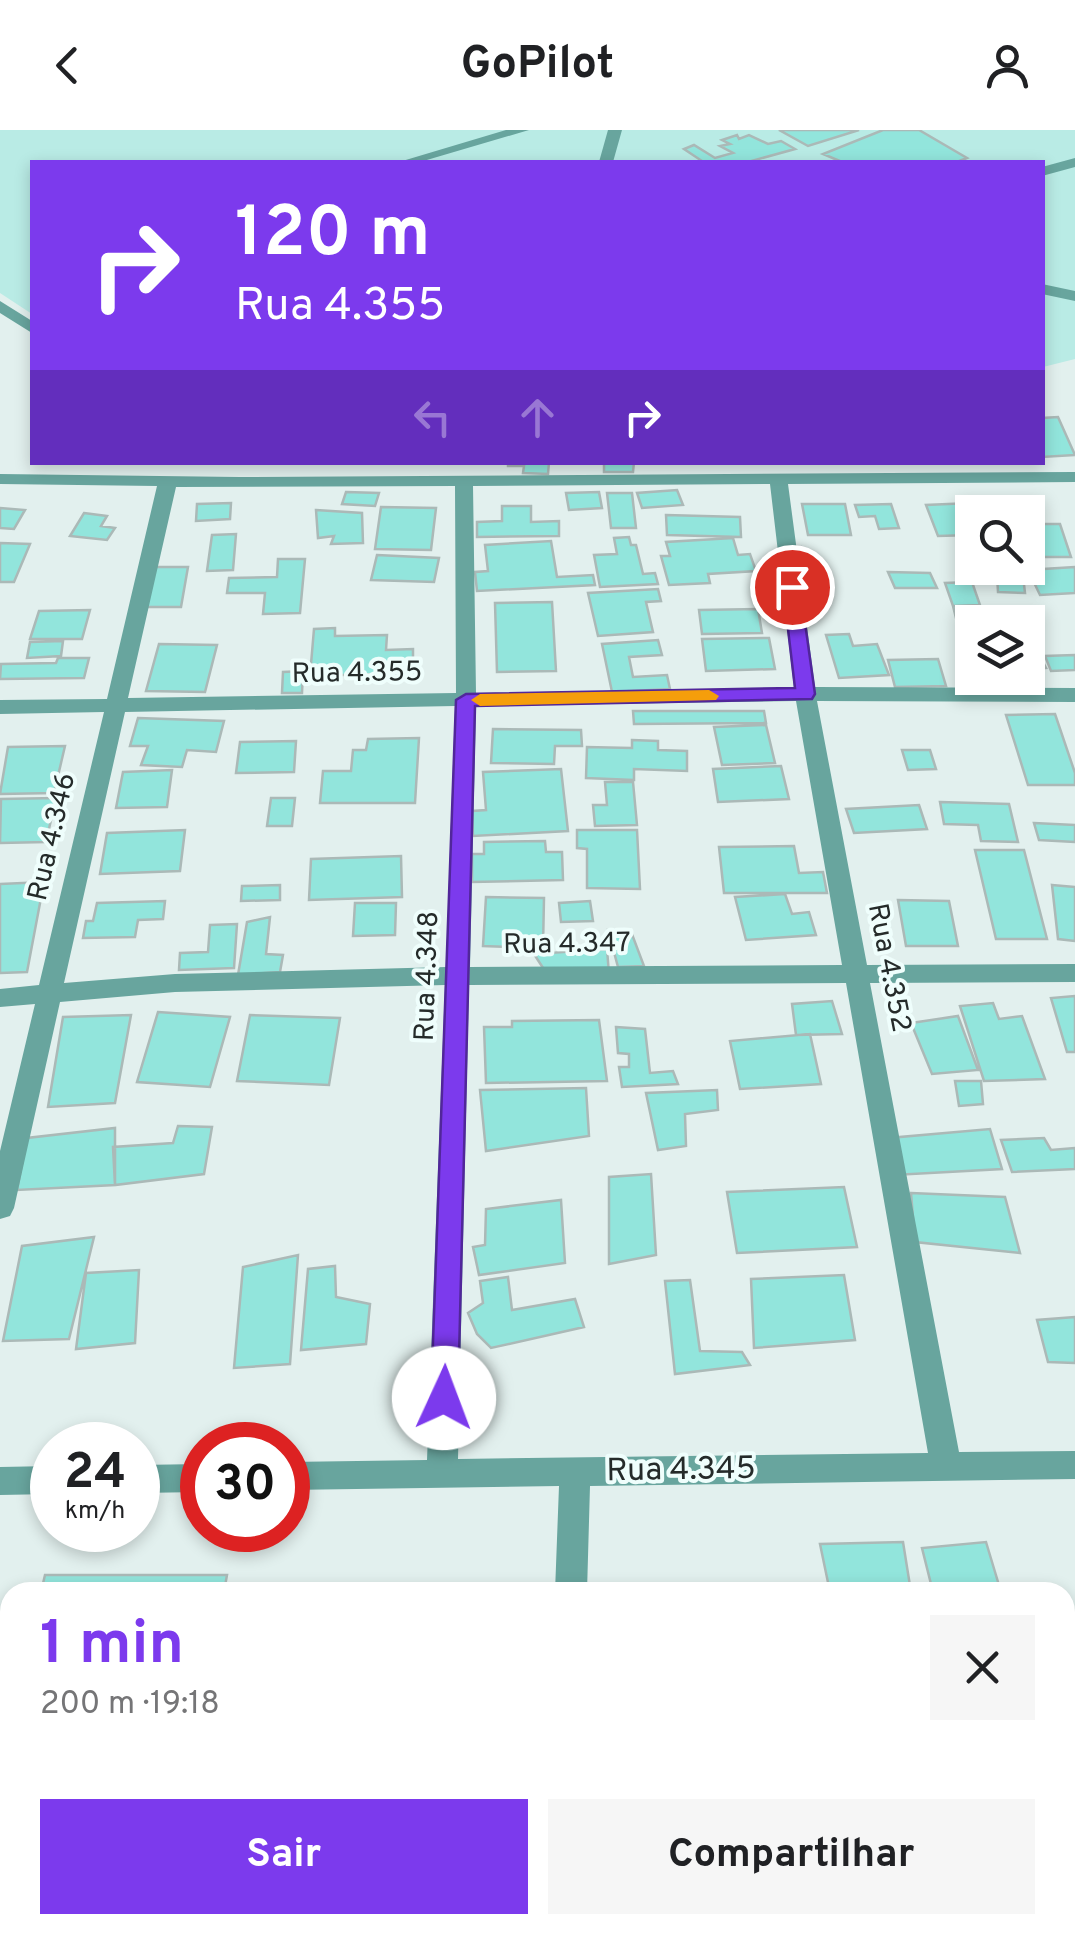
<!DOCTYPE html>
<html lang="pt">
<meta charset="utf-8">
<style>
:root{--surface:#fff;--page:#f6f6f6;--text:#202124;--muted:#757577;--accent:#7c3aed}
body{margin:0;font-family:Overpass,sans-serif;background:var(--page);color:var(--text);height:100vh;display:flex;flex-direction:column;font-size:38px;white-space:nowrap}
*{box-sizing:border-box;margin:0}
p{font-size:32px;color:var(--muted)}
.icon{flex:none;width:55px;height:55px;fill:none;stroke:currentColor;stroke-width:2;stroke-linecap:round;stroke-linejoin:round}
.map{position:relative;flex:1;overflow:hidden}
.sheet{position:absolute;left:0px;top:1452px;width:1075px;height:352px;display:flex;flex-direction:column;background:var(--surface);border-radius:30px 30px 0 0;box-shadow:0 5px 15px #0003}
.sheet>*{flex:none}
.top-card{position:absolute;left:30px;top:30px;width:1015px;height:305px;border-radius:0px;box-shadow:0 5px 15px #0003;background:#7c3aed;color:#fff;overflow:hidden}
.fabs{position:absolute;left:955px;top:365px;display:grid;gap:20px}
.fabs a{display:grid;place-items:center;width:90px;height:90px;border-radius:0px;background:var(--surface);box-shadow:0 5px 15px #0003;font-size:50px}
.speed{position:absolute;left:30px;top:1292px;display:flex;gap:20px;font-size:50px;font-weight:700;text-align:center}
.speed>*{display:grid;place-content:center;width:130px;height:130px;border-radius:50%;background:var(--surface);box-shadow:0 5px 15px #0003;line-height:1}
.speed small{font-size:25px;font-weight:400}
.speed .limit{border:15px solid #d22;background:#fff;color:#111}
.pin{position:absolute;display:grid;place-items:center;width:85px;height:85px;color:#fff;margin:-42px;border:5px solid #fff;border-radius:50%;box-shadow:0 2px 10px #0007}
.me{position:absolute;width:110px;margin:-55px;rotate:2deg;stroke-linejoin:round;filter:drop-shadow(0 0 8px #0008)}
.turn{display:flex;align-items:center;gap:35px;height:210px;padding:0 40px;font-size:45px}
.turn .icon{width:130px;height:130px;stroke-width:2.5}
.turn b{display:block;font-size:70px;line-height:85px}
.lanes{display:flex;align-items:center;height:95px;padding:0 40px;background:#0003;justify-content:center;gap:50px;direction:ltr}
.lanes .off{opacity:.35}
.round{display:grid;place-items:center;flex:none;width:105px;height:105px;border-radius:0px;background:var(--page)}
.head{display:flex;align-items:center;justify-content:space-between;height:170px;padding:0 40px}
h1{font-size:60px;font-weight:700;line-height:75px;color:var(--accent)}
.action{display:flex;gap:20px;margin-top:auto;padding:20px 40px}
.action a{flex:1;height:115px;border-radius:0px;background:var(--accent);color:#fff;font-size:40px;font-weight:700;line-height:115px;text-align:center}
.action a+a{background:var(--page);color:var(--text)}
header{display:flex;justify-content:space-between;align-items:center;height:130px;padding:0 40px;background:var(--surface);font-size:45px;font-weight:700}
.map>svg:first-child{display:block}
.green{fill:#b9ebe5}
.building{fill:#92e5dc;stroke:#abb9b7;stroke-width:2.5}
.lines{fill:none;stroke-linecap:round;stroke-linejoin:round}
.minor{fill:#68a59e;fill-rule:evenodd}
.route{fill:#7c3aed;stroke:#51269a;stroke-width:2.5}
.slow{fill:#f59e0b}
.labels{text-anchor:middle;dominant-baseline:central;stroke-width:8;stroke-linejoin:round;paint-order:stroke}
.street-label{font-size:28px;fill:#252b2a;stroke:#effefc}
.near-street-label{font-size:32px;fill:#252b2a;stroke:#effefc}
</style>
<header><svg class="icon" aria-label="back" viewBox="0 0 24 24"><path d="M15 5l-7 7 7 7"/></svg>GoPilot<svg class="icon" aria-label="person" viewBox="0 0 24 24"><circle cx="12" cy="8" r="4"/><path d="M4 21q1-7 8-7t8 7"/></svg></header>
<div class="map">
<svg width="1075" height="1804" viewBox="0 0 1075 1804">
<rect width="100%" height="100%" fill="#e2f0ee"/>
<!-- green -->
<path class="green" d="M0 0H1075V229L1043 237 1042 32H32V184L0 163Z"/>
<!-- building -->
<path class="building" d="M779 0H859L808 16Z
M883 0H919L967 28 957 32H842L823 24Z
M737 5 739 9 749 5 768 14 781 11 795 19 748 32H699L702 31 684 19 694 15 715 28 733 23 720 16 730 14 722 10Z
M1058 287 1075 325 1042 327V288Z
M508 332H549L548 344 523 343 524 336H508Z
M604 332H634L633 342H604Z
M677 360 683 375 642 378 637 363Z
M346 362 379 363 375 376 342 374Z
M599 362 602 378 569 380 566 363Z
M607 363H632L636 398H611Z
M231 373 230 389 196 391 197 374Z
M971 373 975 382 972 405 938 406 926 375Z
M802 374H845L851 405H808Z
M891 374 899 398 879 399 875 386 859 387 855 375Z
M502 376H531V392L559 391V406L477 407V392L502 391Z
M381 377 436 378 431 420 375 419Z
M0 378 25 380 14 399 0 398Z
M316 380 362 383 363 413 331 414 334 406 318 408Z
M84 383 107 386 101 396 115 398 107 410 70 406Z
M666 385 740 387 741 407 667 405Z
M1028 394H1060L1071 427H1028Z
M236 404 233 440 207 441 212 405Z
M629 407 631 415H636L643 444 655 443 658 454 600 457 594 425 617 424 614 408Z
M733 408 738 425 750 424 756 441 708 444 710 453 669 455 661 426H670L666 412Z
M551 411 557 447 593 445 595 455 477 461 475 442 488 441 485 415Z
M0 413 30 414 14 452H0Z
M792 417H801L807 440 823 438 832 460 800 462Z
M377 425 439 428 434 452 371 450Z
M278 429H305L300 483 263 484 265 463H227L229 448 277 447Z
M154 437H188L181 477H146Z
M1075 437V463L1040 465 1028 440Z
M888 442 930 443 937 458H895Z
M997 445 1023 446 1025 463 998 462Z
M972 452 980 475 953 476 945 453Z
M658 459 661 471 646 472 653 502 598 506 588 463Z
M552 472 556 541 497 542 495 473Z
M953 476H976L980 492H972V504H960Z
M758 479 762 503 702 504 699 480Z
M90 480 82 509H30L39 481Z
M335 498V506L387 505 386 520 413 519V543L310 546 314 499Z
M1028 503 1046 538 1028 540Z
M849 504 853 516 877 514 889 545 839 548 826 505Z
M769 508 775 539 706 541 702 509Z
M658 510 662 525 629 527 633 547 667 545 670 559 612 562 602 514Z
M63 511 61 526 27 528 30 512Z
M159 514 217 515 205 562 146 561Z
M1075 525V540L1051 541 1045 526Z
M58 528H89L84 548 0 549 1 534 56 533Z
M938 529 946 556 895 557 888 530Z
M303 541 302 563H282L283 542Z
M633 581H764L766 593 634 594Z
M1055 584 1075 643V655H1028L1006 585Z
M138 588 224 591 216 622 187 620 182 637 141 635 148 616H130Z
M766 595 775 633 722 635 714 597Z
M493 599 581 600 582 616H555L554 634 491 633Z
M419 608 415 673H320L323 641H351L353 620H366L368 609Z
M632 610 658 611V620L687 621V641L634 639V650L586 648 587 617 632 618Z
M296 611 294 642 236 643 240 612Z
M65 616 54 663 0 664 8 617Z
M902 620H930L936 639 908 640Z
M781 636 789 669 718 672 713 639Z
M561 639 568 701 473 706 472 681 486 680 483 642Z
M172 640 167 677 116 678 123 642Z
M605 652H633L637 695 595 696 593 675H607Z
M56 668 46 712 0 713 1 669Z
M271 668H295L292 696H267Z
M940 672 1009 674 1018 712 981 711 978 695 944 694Z
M919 675 927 699 854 703 846 679Z
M1034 693 1075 695V712L1039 710Z
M185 700 180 741 100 744 107 703Z
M577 700H637L640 759 587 758V719L577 718Z
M545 711 546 722H562L563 750 472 752V724H484V712Z
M794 716 799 743 823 742 827 763H724L719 717Z
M975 720H1024L1047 809H996Z
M401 726 402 767 309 770 311 729Z
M44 752 27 842 0 843V754Z
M280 755V770L241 771 242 756Z
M1052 755 1075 757V811L1058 809Z
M785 764 792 784 809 782 816 805 746 810 735 767Z
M486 767 544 768 543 818 483 816Z
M898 770 949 771 958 816H906Z
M165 771 163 789 138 790 135 807 83 808 86 791H93L97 773Z
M590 771 593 791 561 792 559 773Z
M355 773H396L395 805 353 806Z
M270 787 266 824 283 825 280 842 238 845 247 792Z
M237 794 234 838 179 840 180 823 208 822 210 795Z
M630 799 644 836 618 837 608 800Z
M607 819 609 844 545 841 534 824Z
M1075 866V922H1067L1051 868Z
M832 871 842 904 796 905 792 874Z
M993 873 999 889 1022 886 1045 949 984 951 960 876Z
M158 882 230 887 210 957 137 952Z
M131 885 115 973 48 977 63 887Z
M250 885 340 888 329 955 237 951Z
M958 886 978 940 932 944 911 893Z
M599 890 607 951 486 953 484 897H512V891Z
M616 897 645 899 650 943 673 941 678 954 622 957 619 937H629V924L618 923Z
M810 904 821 954 740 959 730 911Z
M955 951H981L983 974 959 976Z
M586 958 589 1006 486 1021 480 960Z
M717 960 718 980 685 984 686 1016 658 1020 646 963Z
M178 996 212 997 204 1044 115 1055 113 1017 173 1013Z
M115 998V1055L17 1060 27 1008Z
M990 999 1002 1039 894 1045 889 1008Z
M1044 1008 1051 1020 1075 1018V1039L1012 1042 1001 1010Z
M651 1044 656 1125 609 1134V1047Z
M844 1057 857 1117 737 1123 727 1062Z
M911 1063 1005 1067 1020 1123 915 1112Z
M561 1070 565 1133 479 1145 473 1117 485 1115 486 1079Z
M94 1107 69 1209 3 1211 22 1116Z
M298 1125 290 1234 234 1238 243 1137Z
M335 1136 336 1167 370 1174 366 1214 301 1220 308 1139Z
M139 1140 135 1213 76 1219 86 1143Z
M844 1145 855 1210 754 1218 751 1149Z
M508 1147 512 1180 575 1169 584 1197 491 1218 477 1204 468 1183 483 1173 480 1151Z
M690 1150 700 1221 742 1222 750 1235 675 1244 665 1151Z
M1075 1187V1233L1048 1232 1037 1190Z
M903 1412 911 1462H830L820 1414Z
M986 1412 1001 1462H933L922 1418Z
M45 1445H227L224 1462H41Z
M326 1456 462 1457V1462H325Z
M1065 1542 1075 1543V1606H1065Z
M0 1682H10V1725H0Z
M1065 1712H1075V1804H934V1795H1065Z
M10 1786V1795H42V1804H0V1787Z
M70 1795H151L150 1804H69Z
M337 1795H398L399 1804H287L337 1803Z
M448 1795 449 1804H404L405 1798Z
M623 1795H689L690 1804H622Z
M879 1795H922L923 1804H880Z"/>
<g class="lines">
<!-- minor -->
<path class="minor" d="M506 0H529L420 32H399Z
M608 0H622L613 32H599Z
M1075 28V37L1042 46V37Z
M1042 154 1075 161V171L1042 164Z
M0 171 32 191V203L0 183Z
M1075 342V352L788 354 815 557 1075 558V572L817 571 867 835 1075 834V852L870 853 959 1322 1075 1321V1349L590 1356 587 1462H555L559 1356 288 1360V1332L427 1330 445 855 175 862 60 872 14 1078 10 1086 0 1089V1021L35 874 0 877V859L39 855 104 582 0 584V570L107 569 157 356 0 354V344L239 347ZM770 354 794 558 476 563 473 356ZM455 356 456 563 128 568 176 357ZM796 571 842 835 470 837 476 576ZM455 576 446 837 175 844 64 853 125 582ZM846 853 928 1323 458 1329 469 855Z
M202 1334V1362L138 1363V1335Z
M52 1336V1364L0 1365V1337Z
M544 1795H580L579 1804H543Z"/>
</g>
<!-- route -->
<path class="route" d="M792 452 800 457 815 564 812 569 475 576 458 1268 454 1276 444 1280 435 1276 431 1268 456 570 466 564 795 558 783 457Z"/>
<!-- slow -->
<path class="slow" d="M709 560 719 566 716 570 480 576 471 570 480 564Z"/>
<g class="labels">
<!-- street labels -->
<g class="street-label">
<text transform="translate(357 544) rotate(-1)">Rua 4.355</text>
<text transform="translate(53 707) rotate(-77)">Rua 4.346</text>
<text transform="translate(567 815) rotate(-1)">Rua 4.347</text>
<text transform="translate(888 838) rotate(79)">Rua 4.352</text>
<text transform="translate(428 846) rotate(-88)">Rua 4.348</text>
</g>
<!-- near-street labels -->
<g class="near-street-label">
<text transform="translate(681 1341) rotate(-1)">Rua 4.345</text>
</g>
</g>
</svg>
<div class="fabs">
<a><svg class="icon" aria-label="search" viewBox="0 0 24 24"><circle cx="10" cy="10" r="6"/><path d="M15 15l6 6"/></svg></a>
<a><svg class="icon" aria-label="layers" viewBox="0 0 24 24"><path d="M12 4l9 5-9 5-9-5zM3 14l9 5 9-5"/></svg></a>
</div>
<div class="speed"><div>24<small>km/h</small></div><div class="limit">30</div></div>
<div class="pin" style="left:792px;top:457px;background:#d93025"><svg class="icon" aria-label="arrive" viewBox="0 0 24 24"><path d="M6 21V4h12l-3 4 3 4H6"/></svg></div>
<svg class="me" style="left:444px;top:1268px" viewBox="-20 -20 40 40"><circle r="19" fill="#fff"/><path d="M0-13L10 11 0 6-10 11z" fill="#7c3aed"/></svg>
<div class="top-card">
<div class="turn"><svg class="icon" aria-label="right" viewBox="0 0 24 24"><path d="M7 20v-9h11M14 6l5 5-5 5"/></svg><div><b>120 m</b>Rua 4.355</div></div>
<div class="lanes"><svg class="icon off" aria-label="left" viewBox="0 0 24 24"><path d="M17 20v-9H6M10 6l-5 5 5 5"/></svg><svg class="icon off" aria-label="ahead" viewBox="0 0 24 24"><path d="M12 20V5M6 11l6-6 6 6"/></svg><svg class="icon" aria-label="right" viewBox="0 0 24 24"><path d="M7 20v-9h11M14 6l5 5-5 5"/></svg></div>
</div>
<section class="sheet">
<div class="head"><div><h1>1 min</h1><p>200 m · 19:18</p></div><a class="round"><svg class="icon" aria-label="close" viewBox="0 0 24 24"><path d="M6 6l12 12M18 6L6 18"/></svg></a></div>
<div class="action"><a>Sair</a><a>Compartilhar</a></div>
</section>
</div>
